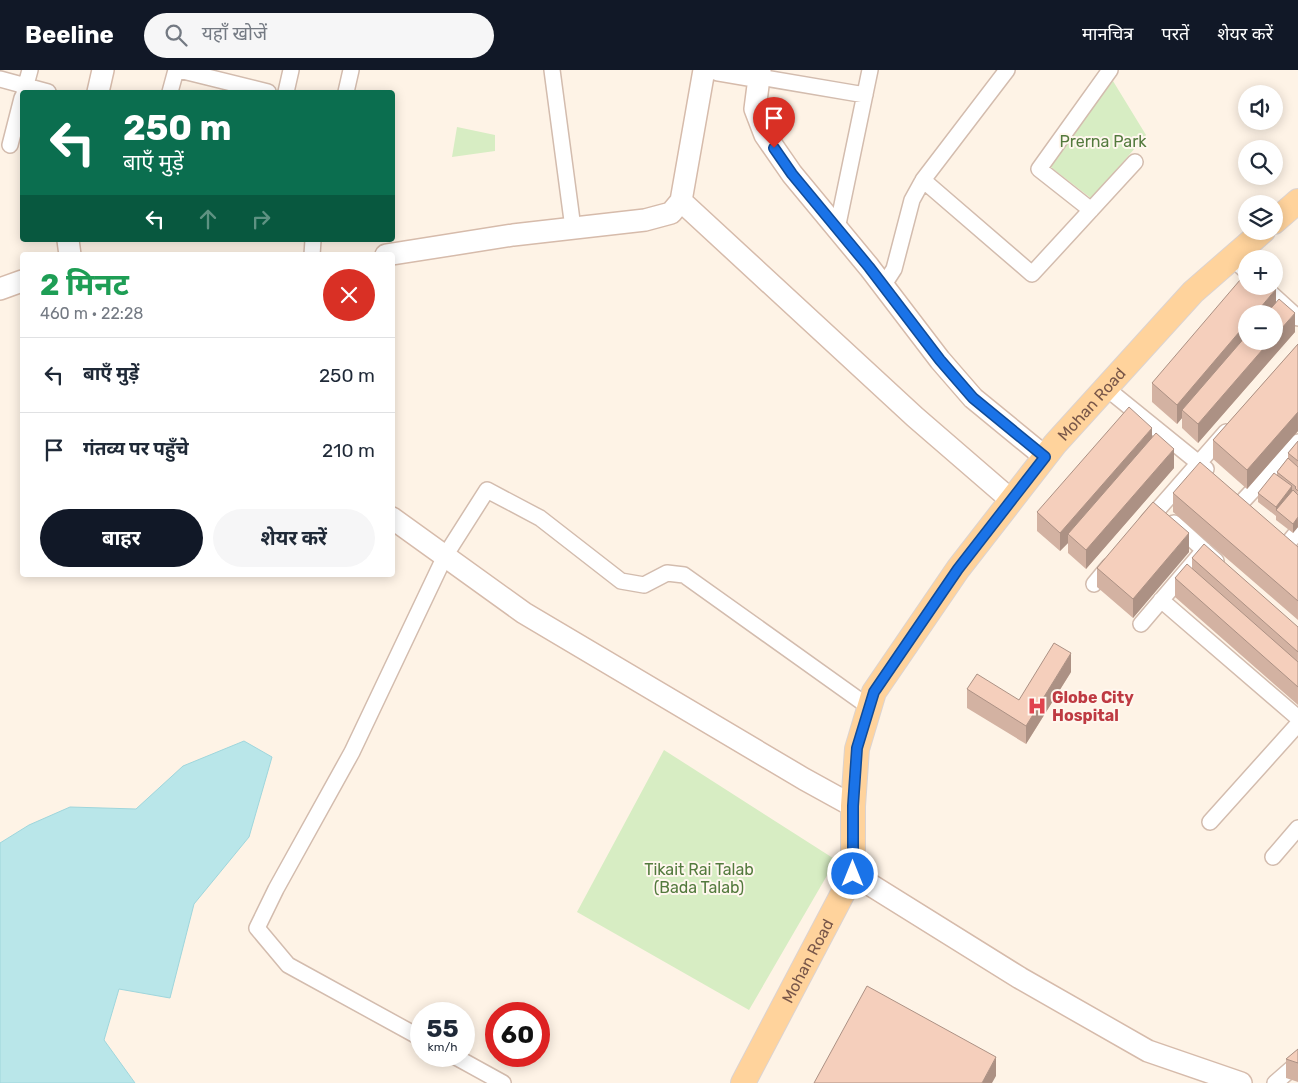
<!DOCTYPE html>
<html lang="hi">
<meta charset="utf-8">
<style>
:root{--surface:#fff;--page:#f6f6f7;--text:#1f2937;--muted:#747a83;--line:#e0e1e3;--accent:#111827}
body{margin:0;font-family:Rubik,"Noto Sans Devanagari",sans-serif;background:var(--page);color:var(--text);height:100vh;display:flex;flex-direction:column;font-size:19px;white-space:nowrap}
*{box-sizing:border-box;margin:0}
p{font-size:16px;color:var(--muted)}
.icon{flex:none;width:28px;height:28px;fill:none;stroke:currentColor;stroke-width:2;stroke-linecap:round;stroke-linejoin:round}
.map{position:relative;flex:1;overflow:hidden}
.panel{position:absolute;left:20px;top:182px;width:375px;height:325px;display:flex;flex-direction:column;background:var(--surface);border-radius:5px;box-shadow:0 2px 12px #0003}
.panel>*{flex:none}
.top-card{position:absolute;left:20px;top:20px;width:375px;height:152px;border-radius:5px;box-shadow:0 2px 12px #0003;background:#0b6e4f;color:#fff;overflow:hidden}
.controls{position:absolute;left:1238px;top:15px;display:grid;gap:10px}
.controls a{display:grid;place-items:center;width:45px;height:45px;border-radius:50%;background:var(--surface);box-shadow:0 2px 12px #0003;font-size:25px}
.speed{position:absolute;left:410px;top:932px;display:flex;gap:10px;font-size:25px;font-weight:700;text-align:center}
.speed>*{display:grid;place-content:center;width:65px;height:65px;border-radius:50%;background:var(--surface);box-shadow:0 2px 12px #0003;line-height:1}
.speed small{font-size:12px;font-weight:400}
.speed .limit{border:8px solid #d22;background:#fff;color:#111}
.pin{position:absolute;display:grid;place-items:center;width:42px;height:42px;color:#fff;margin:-51px -21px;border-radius:50% 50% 50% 0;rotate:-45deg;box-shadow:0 0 5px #0007}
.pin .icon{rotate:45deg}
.me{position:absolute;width:55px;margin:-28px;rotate:0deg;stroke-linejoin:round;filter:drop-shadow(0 0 4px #0008)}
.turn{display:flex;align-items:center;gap:18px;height:105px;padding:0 20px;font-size:22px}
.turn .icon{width:65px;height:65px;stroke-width:2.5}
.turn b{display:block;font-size:35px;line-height:42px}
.lanes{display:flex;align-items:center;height:48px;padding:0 20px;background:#0003;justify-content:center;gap:25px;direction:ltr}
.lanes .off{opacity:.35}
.round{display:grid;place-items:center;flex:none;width:52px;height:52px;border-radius:26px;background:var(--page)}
.overview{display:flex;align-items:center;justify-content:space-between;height:85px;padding:0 20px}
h1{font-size:30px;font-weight:700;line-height:38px;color:#1e9e55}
.button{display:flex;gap:10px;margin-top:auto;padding:10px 20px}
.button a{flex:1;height:58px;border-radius:30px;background:var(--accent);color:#fff;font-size:20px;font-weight:700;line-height:58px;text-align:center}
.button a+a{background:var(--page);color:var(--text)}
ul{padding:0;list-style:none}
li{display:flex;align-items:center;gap:15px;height:75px;padding:0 20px;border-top:1px solid var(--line)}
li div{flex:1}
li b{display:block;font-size:19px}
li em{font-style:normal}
header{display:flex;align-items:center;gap:30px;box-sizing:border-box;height:70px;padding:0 25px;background:var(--accent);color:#fff}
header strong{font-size:24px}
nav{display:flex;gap:28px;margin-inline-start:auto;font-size:18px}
.search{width:350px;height:45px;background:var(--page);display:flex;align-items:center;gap:12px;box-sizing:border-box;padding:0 18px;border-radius:28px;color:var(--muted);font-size:19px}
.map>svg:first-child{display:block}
.green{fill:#d7edc3}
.water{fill:#b9e6e9;stroke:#9fd6dc}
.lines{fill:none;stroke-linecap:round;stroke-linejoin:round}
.street-casing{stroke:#d3bcae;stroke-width:18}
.secondary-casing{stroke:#d6bbab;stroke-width:24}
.primary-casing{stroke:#dcd3d0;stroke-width:26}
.street{stroke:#fff;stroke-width:15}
.secondary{stroke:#fff;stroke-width:21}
.primary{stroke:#ffd39c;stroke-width:24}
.wall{fill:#d3b2a2}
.shaded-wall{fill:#ac9184}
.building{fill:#f5cfbc;stroke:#ac9184}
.route-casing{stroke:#114b97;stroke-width:12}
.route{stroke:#1a73e8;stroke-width:9}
.labels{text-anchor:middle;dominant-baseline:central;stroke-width:4;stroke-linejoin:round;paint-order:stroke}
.park-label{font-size:16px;fill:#537a3d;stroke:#fff7ee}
.street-label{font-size:16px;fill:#795749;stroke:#fff7ee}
.health-label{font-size:16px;font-weight:bold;fill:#be3a42;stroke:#fff7ee;text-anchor:start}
</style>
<header>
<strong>Beeline</strong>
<div class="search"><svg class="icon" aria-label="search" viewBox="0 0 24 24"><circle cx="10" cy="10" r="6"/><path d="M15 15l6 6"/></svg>यहाँ खोजें</div>
<nav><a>मानचित्र</a><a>परतें</a><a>शेयर करें</a></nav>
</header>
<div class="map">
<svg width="1298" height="1013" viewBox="0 0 1298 1013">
<rect width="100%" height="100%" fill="#fef3e6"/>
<!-- green -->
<path class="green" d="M1113 11 1146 65 1092 129 1048 95Z
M457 57 495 65V81L452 87Z
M664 680 836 790 749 940 577 842Z"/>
<!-- water -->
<path class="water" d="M244 671 272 687 249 767 194 834 170 928 119 919 104 970 135 1013H0V773L29 755 70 737 136 739 183 696Z"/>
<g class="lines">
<!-- street casing -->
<g class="street-casing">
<path id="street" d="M179 0 268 22
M552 0 573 158
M759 7 865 25
M0 9 48 22
M24 22 30 0
M170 22 176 0
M286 22 291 0
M346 22 351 0
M10 75 22 28
M923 110 1032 204 1135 92
M1091 140 1039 99 1110 0
M837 159 870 0
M312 185 313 170
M1232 188 1246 201
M883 216 894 199 912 130 923 110 1007 0
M1263 216 1298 248
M1106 318 1206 399
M1242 432 1298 372
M1147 452 1226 362
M1174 453 1216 491
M1289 472 1298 461
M1094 514 1109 496
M1161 530 1298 648
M1141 554 1204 480
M1210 752 1298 654
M1273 787 1298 758
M421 968 288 895 257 858 276 819 352 682 445 486 487 420 540 448 621 511 644 515 667 503 684 505 869 637
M454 986 503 1013
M1275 1013 1298 993"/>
</g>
<!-- secondary casing -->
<g class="secondary-casing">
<path id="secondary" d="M718 0 759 7
M760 0 755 39 765 65 792 104 869 197 940 290 973 328 1045 387
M98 22 103 0
M681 131 915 347 1011 430
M68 170 70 185
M386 185 513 165 645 150 671 143 681 131 704 0
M0 219 22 211
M392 448 524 543 804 709 853 736
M853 804 1020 908 1148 981 1241 1013"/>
</g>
<!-- primary casing -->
<g class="primary-casing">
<g id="primary">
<path d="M1274 152 1298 131"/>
<path id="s1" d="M743 1013 853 804V736L857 679 874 622 958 499 1055 374 1193 222 1263 161"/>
</g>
</g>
<!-- street -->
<use href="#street" class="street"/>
<!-- secondary -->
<use href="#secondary" class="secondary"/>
<!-- primary -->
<use href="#primary" class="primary"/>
</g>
<!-- wall -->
<path class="wall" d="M1276 232 1295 262 1198 373 1182 358V348L1177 354 1152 332V313Z
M1298 274V361L1247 419 1213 389V370Z
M1152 368 1174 398 1086 499 1068 483V473L1060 481 1037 461V442Z
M1298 371V457L1293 463 1276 450V445V446L1258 432V423L1277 405V402L1288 388V383Z
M1173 423 1298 477V550L1173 442Z
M1189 482 1133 548 1097 517V498Z
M1192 488 1298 557V635L1175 527V508L1192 499Z
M1071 602 1026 674 967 638V619L1019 630Z
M1298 979V1012L1286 1008V989Z"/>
<!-- shaded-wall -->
<path class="shaded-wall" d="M1276 219V238L1271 244H1255Z
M1295 243V262L1198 373V354L1270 271H1274V267Z
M1246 254V271L1182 340V348L1177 354V335Z
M1298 342V361L1247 419V400Z
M1152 358V376L1068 464V473L1060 481V463Z
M1174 379V398L1086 499V480Z
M1292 416V426L1276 440V446V437Z
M1298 447V457L1293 463V454Z
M1189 463V482L1133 548V529Z
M1071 583V602L1026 674V656Z
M996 987V1006L992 1013H982Z"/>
<!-- building -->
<path class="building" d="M1246 203V216H1273L1276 219 1255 244H1246V254L1177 335 1152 313Z
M1279 229 1295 243 1274 267V244H1266Z
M1246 266V271H1270L1198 354 1182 340Z
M1298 274V342L1247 400 1213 370Z
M1129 337 1152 358 1060 463 1037 442Z
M1156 363 1174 379 1086 480 1068 464Z
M1298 371V391L1288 383Z
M1288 388 1298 397V421L1295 418 1296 417 1277 402Z
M1200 392 1298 477V531L1173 423Z
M1274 403 1292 416 1276 437 1258 423Z
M1293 420 1298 425V447L1293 454 1276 440Z
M1153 432 1189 463 1133 529 1097 498Z
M1204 474 1298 557V582L1192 488Z
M1187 494 1298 592V617L1175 508Z
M1054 573 1071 583 1026 656 967 619 977 604 1019 630Z
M867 916 996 987 982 1013H814Z
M1298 979V993L1286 989Z"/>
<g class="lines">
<!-- route casing -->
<g class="route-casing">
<path id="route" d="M774 78 792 104 869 197 940 290 973 328 1045 387 958 499 874 622 857 678 853 736V804"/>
</g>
<!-- route -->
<use href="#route" class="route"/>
</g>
<!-- icons -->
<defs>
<g id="hospital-bare" transform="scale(1.5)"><path d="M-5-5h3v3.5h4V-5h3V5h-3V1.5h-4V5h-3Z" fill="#e0444e" stroke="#fff7ee" stroke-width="2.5" paint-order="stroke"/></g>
</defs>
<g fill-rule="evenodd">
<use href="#hospital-bare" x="1037" y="636"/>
</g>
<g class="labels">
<!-- park labels -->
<g class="park-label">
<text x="1103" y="71">Prerna Park</text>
<text x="699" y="799">Tikait Rai Talab<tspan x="699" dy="18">(Bada Talab)</tspan></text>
</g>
<!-- street labels -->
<g class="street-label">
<text stroke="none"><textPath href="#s1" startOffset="782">Mohan Road</textPath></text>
<text stroke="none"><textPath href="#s1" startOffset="138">Mohan Road</textPath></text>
</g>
<!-- health labels -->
<g class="health-label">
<text x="1052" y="627">Globe City<tspan x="1052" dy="18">Hospital</tspan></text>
</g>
</g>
</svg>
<div class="controls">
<a><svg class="icon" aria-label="sound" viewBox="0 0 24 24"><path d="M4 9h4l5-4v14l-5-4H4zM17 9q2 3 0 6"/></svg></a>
<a><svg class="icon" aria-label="search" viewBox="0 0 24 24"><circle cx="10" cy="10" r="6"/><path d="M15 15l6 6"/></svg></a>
<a><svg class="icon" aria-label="layers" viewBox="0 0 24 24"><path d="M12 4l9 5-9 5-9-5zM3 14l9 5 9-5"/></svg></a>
<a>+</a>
<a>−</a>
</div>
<div class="speed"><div>55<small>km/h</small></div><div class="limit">60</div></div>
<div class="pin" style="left:774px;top:78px;background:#d93025"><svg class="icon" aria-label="arrive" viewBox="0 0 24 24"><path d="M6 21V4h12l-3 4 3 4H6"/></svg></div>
<svg class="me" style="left:853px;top:804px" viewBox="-20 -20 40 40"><circle r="17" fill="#1a73e8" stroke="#fff" stroke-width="3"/><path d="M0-11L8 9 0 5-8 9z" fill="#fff"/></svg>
<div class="top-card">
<div class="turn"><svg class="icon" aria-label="left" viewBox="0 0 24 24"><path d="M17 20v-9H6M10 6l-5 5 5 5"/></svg><div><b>250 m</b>बाएँ मुड़ें</div></div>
<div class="lanes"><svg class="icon" aria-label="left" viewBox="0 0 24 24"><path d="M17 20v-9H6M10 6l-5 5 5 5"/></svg><svg class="icon off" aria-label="ahead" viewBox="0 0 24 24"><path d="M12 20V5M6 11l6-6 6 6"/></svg><svg class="icon off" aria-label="right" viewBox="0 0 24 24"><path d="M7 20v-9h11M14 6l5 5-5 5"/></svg></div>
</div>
<section class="panel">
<div class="overview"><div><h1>2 मिनट</h1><p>460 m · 22:28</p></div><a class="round" style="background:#d93025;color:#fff"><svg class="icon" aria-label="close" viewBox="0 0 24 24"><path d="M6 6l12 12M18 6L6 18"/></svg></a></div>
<ul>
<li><svg class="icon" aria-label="left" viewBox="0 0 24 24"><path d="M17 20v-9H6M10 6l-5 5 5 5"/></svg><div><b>बाएँ मुड़ें</b></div><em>250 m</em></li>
<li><svg class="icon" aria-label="arrive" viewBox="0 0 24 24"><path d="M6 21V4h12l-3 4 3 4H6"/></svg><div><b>गंतव्य पर पहुँचे</b></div><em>210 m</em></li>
</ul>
<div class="button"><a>बाहर</a><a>शेयर करें</a></div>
</section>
</div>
